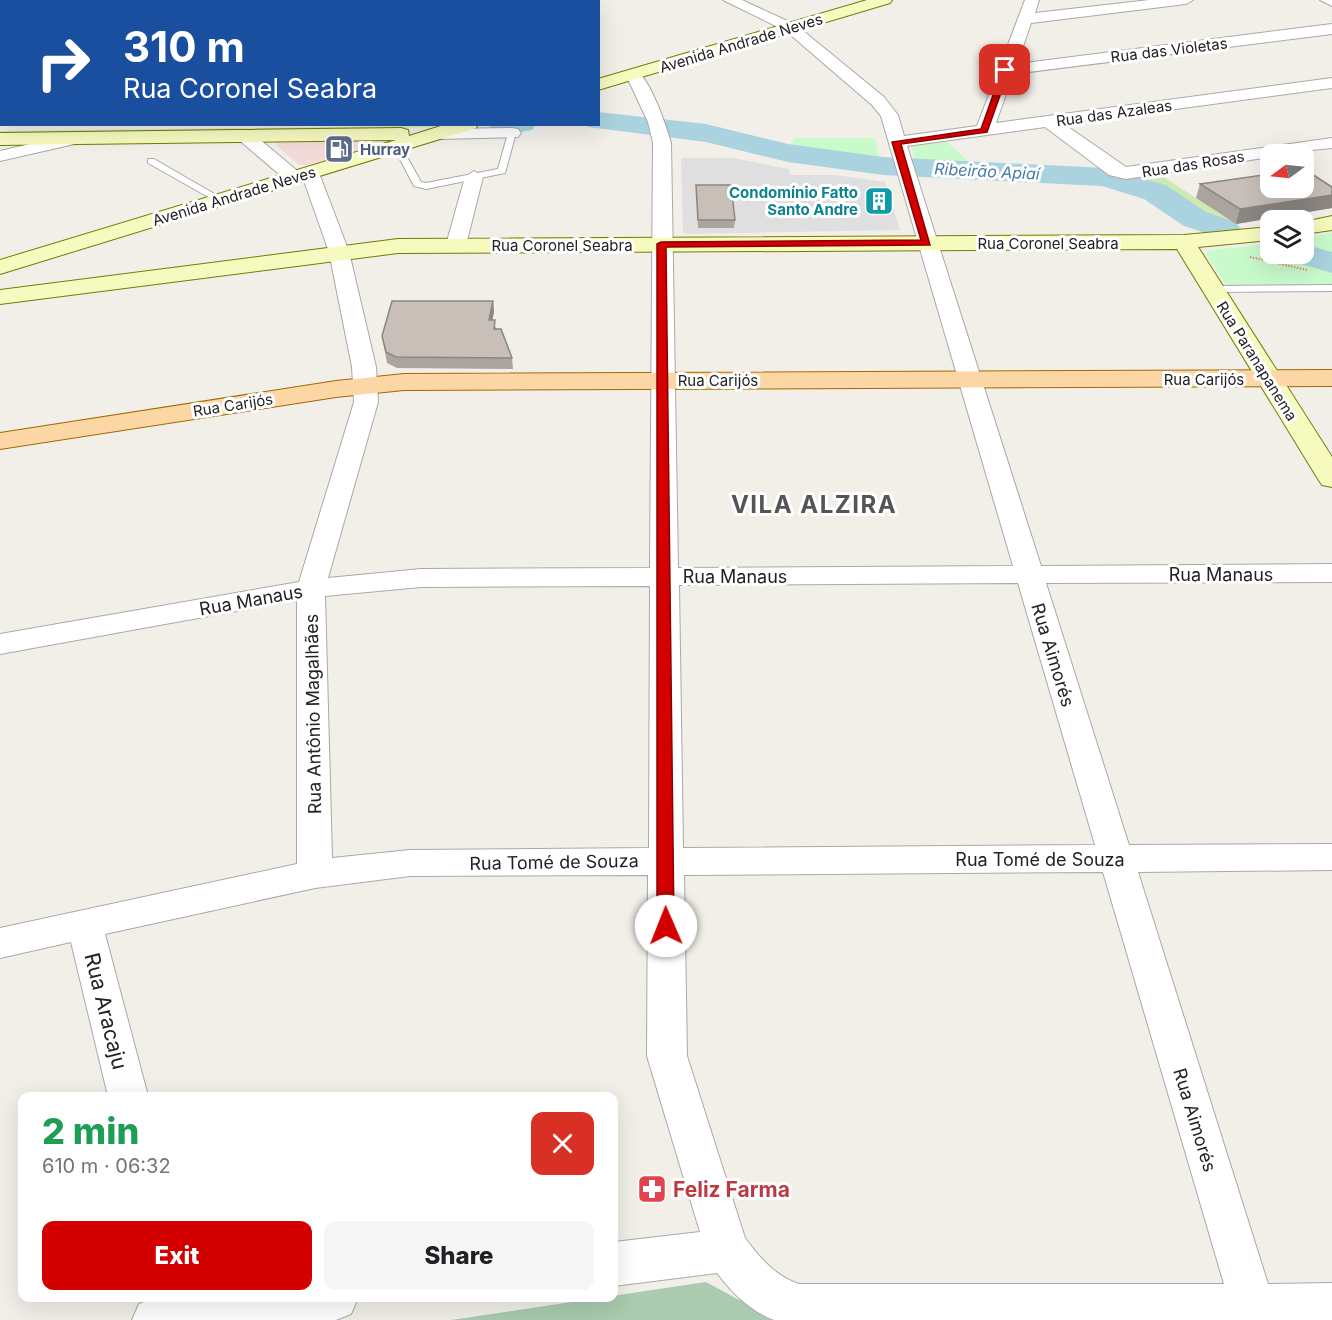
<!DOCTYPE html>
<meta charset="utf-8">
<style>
:root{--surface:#fff;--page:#f6f6f6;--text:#202124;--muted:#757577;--accent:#d40000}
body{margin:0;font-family:Inter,sans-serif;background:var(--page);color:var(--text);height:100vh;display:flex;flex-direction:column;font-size:22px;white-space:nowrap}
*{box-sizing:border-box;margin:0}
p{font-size:20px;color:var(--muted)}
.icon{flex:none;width:33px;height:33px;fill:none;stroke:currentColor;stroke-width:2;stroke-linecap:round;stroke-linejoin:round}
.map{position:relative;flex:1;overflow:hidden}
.panel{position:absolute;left:18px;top:1092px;width:600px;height:210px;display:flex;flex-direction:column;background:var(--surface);border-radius:12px;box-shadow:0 6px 24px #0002}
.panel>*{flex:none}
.top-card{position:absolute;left:0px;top:0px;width:600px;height:126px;box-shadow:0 6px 24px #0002;background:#1a4fa0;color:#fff;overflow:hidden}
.needle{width:39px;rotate:255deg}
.controls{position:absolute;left:1260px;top:144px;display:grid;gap:12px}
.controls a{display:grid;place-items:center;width:54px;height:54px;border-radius:12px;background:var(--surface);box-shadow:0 6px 24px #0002;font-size:30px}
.pin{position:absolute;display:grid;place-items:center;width:51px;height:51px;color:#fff;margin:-26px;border-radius:12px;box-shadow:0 3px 9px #0006}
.me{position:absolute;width:66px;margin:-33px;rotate:359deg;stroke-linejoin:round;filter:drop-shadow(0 0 4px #0008)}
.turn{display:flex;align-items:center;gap:21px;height:126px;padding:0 24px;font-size:27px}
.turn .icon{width:78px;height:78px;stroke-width:2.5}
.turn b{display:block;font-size:42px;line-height:51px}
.round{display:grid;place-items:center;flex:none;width:63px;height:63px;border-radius:12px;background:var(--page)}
.head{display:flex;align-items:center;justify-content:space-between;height:102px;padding:0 24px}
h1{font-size:36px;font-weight:800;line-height:45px;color:#1e9e55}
.primary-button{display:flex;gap:12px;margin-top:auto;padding:12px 24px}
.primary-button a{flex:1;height:69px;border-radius:12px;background:var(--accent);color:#fff;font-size:24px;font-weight:800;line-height:69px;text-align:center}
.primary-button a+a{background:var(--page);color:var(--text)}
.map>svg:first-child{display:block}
.residential{fill:#e0dfdf}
.commercial{fill:#f2dad9}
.grass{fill:#cdebb0}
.cemetery{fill:#aacbaf}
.park{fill:#c8facc}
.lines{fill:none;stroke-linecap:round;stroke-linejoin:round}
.river{fill:#aad3df;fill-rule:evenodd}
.lane-casing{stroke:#a9a9a9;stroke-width:2}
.street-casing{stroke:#a9a9a9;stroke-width:2}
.secondary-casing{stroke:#707d05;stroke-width:2}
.primary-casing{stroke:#a06b00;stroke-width:2}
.path{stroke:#fa8072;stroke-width:2;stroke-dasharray:1.5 1.5;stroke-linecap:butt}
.lane{fill:#fff;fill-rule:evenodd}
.street{fill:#fff;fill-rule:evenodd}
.secondary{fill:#f7fabf;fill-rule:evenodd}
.primary{fill:#fcd6a4;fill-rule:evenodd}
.wall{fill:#aba49e}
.shaded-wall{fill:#8b8681}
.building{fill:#c7bfb8;stroke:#8b8681;stroke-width:1.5}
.route{fill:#d40000;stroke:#8a0000;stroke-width:1.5}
.labels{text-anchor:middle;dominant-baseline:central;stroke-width:6;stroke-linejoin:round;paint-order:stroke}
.far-street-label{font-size:15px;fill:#222;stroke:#fff}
.far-service-label{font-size:15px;font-weight:bold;fill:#4e5e75;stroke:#fff;text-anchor:start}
.far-culture-label{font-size:15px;font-weight:bold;fill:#0d838f;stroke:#fff;text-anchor:end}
.far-water-label{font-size:16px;font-style:italic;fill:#4a7aab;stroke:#fff}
.street-label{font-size:18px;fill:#222;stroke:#fff}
.near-street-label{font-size:21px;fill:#222;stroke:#fff}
.near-health-label{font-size:21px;font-weight:bold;fill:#be3a42;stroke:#fff;text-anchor:start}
.district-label{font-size:24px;font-weight:bold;letter-spacing:1.5px;fill:#555;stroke:#fff}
</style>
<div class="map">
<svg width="1332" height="1320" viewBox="0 0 1332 1320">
<rect width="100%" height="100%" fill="#f2efe9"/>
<!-- residential -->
<path class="residential" d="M681 158H733L789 169 790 175H835L885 182 900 230 689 234 683 232Z"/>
<!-- commercial -->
<path class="commercial" d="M373 141 374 145 307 165H299L276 145 279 142Z"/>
<!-- grass -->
<path class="grass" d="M432 126 435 127 0 135V131Z
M1103 172 1141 178 1162 176 1242 228 1214 231 1159 192Z"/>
<!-- cemetery -->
<path class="cemetery" d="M706 1282 776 1320H451Z"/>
<!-- park -->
<path class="park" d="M795 138H875L881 163 789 151Z
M946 141 976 168 917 166 911 146Z
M1332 233V285H1226L1206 254 1210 250 1270 244V254H1304V238Z"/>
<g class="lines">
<!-- river -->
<path class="river" d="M598 112 706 124 788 144 883 157 1104 168 1166 185 1206 212 1236 222 1240 229 1236 236 1224 239 1184 226 1144 199 1102 186 883 175 788 162 706 142 588 127 586 124H598Z
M489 124H536L532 130 502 135 492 132Z
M1304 244 1332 252V273L1291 261 1286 254H1304Z"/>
<!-- lane casing -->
<g class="lane-casing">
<path id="lane" d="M512 130 516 133 505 173 426 189 414 186 393 146 400 144 421 182 426 183 498 169 508 133Z
M148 159H154L225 200 217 202 148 163Z
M1332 285V291L1212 292 1207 289 1212 286Z"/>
</g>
<!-- street casing -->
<g class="street-casing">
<path id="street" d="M16 0H37L15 2Z
M78 0H93L94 2H79Z
M358 0H378L357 2Z
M401 0H416L417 2H402Z
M723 0H742L796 25 884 97 898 115 904 136 977 126 1025 0H1039L1035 13 1149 0H1193L1186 4 1031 23 1017 64 1332 24V34L1013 74 996 123 1332 78V88L1064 124 1126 167 1332 138V148L1270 154V157L1126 179 1109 175 1045 127 907 146 1041 566 1332 564V582L1046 583 1129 845 1332 844V870L1138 872 1268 1284 1332 1283V1320H774C749 1310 733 1294 717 1273L614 1286V1242L700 1232 647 1056 648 875 410 876 315 888 105 934 148 1096H108L71 942 0 958V928L297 864V600L0 654V634L299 582 354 402 352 367 329 252 303 178 294 183 287 181 239 140 236 136 239 132H251L301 174 303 169 310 167 319 173 349 252 376 367 378 402 328 578 421 569 650 568 653 143 648 122 626 75 634 70C649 74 667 128 671 143L678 568 1013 566 881 116 872 105 786 31ZM1018 583 1095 845 683 848 679 585ZM650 586 649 848 410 850 332 858 325 596 421 587ZM1103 872 1224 1284H799C775 1276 760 1258 745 1238L687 1056 684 875Z
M1320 0H1332V6Z
M0 67H2V77H0Z
M512 128 518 129 521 133 518 137 439 139 430 134 439 129Z
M77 133 86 138 83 142 0 161V151Z
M474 171 483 177 466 245 463 249H449L446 245 465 177Z
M154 1298H358L351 1314 336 1320H132L139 1304Z"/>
</g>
<!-- secondary casing -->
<g class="secondary-casing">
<path id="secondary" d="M867 0H892L890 3 598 90V79Z
M447 124H478L476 128 0 274V260L396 140 0 145V133L401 128 408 130 409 136Z
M1332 216V230L1304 234V222Z
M1270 227V240L1198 247 1332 457V487L1322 485 1318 479 1177 249 398 253 0 304V290L398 239 1184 235Z"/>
</g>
<!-- primary casing -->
<g class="primary-casing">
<path id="primary" d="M1332 370V386L404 390 336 397 0 449V433L336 381 404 374Z"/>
</g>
<!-- path -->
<path class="path" d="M1250 257 1307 270"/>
<!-- lane -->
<use href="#lane" class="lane"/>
<!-- street -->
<use href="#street" class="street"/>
<!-- secondary -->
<use href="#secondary" class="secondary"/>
<!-- primary -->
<use href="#primary" class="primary"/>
</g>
<!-- wall -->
<path class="wall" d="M1200 184 1332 187V208L1236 224 1196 198Z
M696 185 735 220 734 228H698Z
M493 301 494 312 492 320 512 358 513 369 397 368 387 363 382 336Z"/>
<!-- shaded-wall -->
<path class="shaded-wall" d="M1332 195V208L1236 224 1240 209Z
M493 301 494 312 490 332 489 320Z"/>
<!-- building -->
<path class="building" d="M1304 169 1332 187V195L1240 209 1200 184 1270 174V188H1304Z
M696 185H731L735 220H698Z
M392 301H493L489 320H495L494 329H501L512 358 396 357 386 352 382 336Z"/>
<!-- route -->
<path class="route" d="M1005 68 1009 70 987 132 901 144 930 245 666 247 674 926 671 931H660L657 926V244L661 242 921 240 892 142 981 129 1002 70Z"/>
<!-- icons -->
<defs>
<g id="fuel-square" transform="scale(1.5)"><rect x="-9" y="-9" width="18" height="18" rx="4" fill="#5c6f8a" stroke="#fff"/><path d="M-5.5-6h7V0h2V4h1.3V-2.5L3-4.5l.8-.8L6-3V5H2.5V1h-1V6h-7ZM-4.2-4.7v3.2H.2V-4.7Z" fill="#fff"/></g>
<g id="building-square" transform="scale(1.5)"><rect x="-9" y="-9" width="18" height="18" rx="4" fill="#0f9aa8" stroke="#fff"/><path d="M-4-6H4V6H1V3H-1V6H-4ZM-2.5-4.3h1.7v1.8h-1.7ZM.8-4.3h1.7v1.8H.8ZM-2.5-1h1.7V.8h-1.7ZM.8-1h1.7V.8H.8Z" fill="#fff"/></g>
<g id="pharmacy-square" transform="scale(1.5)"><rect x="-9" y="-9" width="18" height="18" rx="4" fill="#e0444e" stroke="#fff"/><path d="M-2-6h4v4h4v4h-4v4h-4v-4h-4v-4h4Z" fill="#fff"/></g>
</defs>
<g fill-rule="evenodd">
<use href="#fuel-square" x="339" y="149"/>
<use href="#building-square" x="879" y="201"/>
<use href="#pharmacy-square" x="652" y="1189"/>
</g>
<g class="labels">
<!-- far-street labels -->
<g class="far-street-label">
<text transform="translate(741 43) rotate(-17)">Avenida Andrade Neves</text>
<text transform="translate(1169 50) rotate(-7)">Rua das Violetas</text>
<text transform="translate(1114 113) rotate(-8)">Rua das Azaleas</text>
<text transform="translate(1193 164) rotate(-9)">Rua das Rosas</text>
<text transform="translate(234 196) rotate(-17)">Avenida Andrade Neves</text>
<text x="1048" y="243">Rua Coronel Seabra</text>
<text x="562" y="245">Rua Coronel Seabra</text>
<text transform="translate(1257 361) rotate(58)">Rua Paranapanema</text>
<text x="1204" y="379">Rua Carijós</text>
<text x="718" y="380">Rua Carijós</text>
<text transform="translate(233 405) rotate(-9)">Rua Carijós</text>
</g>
<!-- far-service labels -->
<g class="far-service-label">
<text x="360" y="149">Hurray</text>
</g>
<!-- far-culture labels -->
<g class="far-culture-label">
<text x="858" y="192">Condomínio Fatto<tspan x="858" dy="17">Santo Andre</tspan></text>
</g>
<!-- far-water labels -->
<g class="far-water-label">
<text transform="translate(987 171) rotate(3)">Ribeirão Apiaí</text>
</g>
<!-- street labels -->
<g class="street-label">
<text x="1221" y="574">Rua Manaus</text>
<text x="735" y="576">Rua Manaus</text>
<text transform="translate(251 600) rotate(-10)">Rua Manaus</text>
<text transform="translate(1053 655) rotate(73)">Rua Aimorés</text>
<text transform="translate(313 714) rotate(-91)">Rua Antônio Magalhães</text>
<text x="1040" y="859">Rua Tomé de Souza</text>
<text transform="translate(554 862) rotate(-1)">Rua Tomé de Souza</text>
<text transform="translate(1195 1120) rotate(73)">Rua Aimorés</text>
</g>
<!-- near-street labels -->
<g class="near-street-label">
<text transform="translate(106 1011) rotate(76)">Rua Aracaju</text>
</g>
<!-- near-health labels -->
<g class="near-health-label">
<text x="673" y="1189">Feliz Farma</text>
</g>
<!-- district labels -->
<g class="district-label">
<text x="814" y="504">VILA ALZIRA</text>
</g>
</g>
</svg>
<div class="controls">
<a><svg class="needle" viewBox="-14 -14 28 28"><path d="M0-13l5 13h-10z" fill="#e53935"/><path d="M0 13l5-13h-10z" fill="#757577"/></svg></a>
<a><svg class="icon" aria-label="layers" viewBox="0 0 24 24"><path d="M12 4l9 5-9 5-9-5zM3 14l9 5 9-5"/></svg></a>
</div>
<div class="pin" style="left:1005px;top:70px;background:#d93025"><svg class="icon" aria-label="arrive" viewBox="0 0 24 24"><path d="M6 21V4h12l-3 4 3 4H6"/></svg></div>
<svg class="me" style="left:666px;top:926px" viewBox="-20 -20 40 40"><circle r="19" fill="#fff"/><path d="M0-13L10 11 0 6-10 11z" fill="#d40000"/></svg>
<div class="top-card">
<div class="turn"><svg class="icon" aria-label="right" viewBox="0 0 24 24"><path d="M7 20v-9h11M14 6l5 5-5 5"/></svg><div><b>310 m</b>Rua Coronel Seabra</div></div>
</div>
<section class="panel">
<div class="head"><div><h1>2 min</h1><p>610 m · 06:32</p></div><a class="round" style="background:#d93025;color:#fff"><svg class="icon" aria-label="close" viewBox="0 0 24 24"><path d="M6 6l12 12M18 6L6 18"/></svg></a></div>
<div class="primary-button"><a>Exit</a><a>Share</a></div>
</section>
</div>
